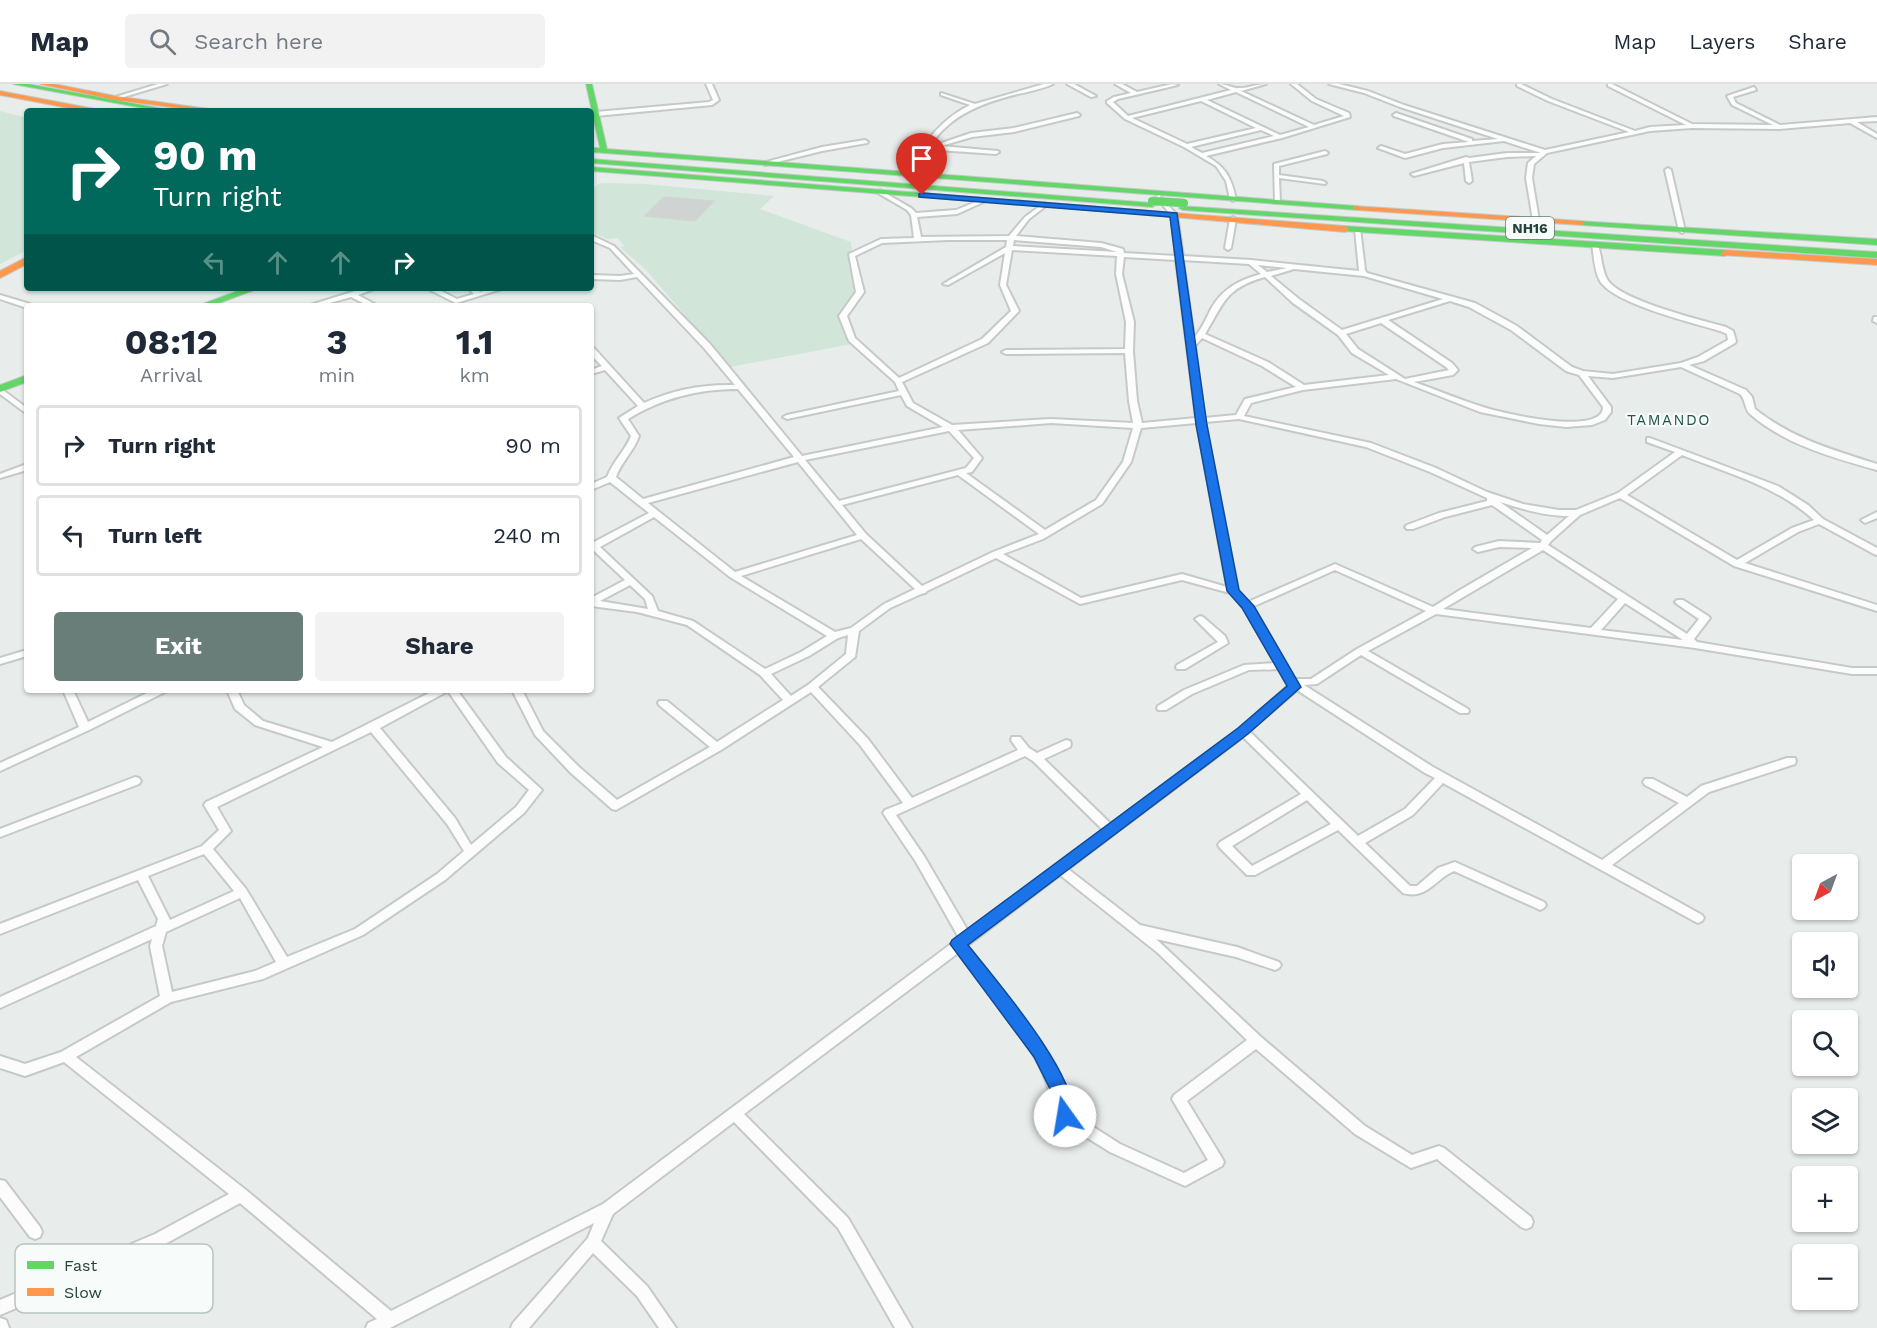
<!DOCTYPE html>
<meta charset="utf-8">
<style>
:root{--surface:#fff;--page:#f2f2f3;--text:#1f2937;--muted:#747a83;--line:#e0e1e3;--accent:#697e78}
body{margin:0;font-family:"Work Sans",sans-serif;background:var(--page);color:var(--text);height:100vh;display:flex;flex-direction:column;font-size:22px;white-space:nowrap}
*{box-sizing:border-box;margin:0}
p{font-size:20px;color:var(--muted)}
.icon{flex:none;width:33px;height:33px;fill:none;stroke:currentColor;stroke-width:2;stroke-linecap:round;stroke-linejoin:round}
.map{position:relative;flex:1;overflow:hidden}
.details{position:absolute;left:24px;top:219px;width:570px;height:390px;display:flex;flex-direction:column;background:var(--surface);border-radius:6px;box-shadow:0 2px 4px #0004}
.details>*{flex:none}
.guide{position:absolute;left:24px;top:24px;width:570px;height:183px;border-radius:6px;box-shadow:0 2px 4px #0004;background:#00695c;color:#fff;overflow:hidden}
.needle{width:39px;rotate:221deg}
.fabs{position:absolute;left:1792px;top:770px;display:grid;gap:12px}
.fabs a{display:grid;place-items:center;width:66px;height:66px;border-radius:6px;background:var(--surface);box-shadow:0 2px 4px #0004;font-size:30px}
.pin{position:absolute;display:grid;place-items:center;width:51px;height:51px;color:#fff;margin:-62px -26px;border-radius:50% 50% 50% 0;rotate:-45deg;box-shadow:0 0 6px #0007}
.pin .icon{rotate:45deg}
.me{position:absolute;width:66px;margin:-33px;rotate:347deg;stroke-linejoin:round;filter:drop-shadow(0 0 4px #0008)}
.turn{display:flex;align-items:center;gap:21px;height:126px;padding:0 30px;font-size:27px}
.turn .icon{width:78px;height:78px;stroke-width:2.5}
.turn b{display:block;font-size:42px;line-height:51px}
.lanes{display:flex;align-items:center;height:57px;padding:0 30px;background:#0003;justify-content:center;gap:30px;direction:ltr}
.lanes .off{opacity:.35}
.eta{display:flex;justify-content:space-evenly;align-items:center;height:102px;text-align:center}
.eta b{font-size:36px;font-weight:700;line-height:42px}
.action{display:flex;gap:12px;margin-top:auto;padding:12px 30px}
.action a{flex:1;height:69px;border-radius:6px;background:var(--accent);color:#fff;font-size:24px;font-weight:700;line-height:69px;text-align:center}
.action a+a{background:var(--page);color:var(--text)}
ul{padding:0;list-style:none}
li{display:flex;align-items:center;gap:18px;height:81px;margin:0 12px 9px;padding:0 18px;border:3px solid var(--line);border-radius:6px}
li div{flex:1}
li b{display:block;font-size:22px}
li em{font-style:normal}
header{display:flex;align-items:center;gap:36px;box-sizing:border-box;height:84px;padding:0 30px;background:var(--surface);border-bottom:2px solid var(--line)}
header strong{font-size:28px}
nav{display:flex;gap:33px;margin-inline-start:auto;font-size:21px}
.search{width:420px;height:54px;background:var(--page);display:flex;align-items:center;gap:15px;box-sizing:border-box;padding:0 21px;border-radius:6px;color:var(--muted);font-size:22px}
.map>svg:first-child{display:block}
.green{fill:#d1e6d8}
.building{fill:#cfd4d2;stroke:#d1d6d4;stroke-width:1.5}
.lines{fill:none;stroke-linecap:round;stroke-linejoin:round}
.street-casing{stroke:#c5cac8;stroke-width:4}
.fast-casing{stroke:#c3cbc8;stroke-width:2}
.slow-casing{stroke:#c3cbc8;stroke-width:2}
.street{fill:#fcfcfc;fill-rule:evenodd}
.fast{fill:#63d668;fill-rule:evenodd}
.slow{fill:#ff974d;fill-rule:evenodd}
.fast-bridge-casing{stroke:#c3ccc9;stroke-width:9;stroke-linecap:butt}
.fast-bridge{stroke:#63d668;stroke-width:8}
.route{fill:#1a73e8;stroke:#114b97;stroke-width:1.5}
.labels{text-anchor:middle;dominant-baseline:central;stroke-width:4.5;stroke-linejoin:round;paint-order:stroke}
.shield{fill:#f7fbf9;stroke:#637a73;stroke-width:1.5}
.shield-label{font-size:14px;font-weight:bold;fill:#24423a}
.far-quarter-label{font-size:15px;letter-spacing:1.5px;fill:#1f5548;stroke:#f7fbf9}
.key{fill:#f7fbf9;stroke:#b8c4c0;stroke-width:1.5}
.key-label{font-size:16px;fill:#24423a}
</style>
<header>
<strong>Map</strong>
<div class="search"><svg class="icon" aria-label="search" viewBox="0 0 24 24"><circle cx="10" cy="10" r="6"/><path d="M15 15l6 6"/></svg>Search here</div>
<nav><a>Map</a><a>Layers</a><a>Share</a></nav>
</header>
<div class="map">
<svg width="1877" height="1244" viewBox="0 0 1877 1244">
<rect width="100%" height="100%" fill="#e8edeb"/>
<!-- green -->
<path class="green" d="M0 27 27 34V166L0 180Z
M600 99 646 100 774 112 760 125 851 158 857 208 841 233 852 260 730 283 646 186 620 163 624 162 617 154 607 155 591 148V105Z"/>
<!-- building -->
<path class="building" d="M664 113 714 117 695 137 645 132Z"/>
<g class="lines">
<!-- street casing -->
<g class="street-casing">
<path id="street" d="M158 0H167L117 15 112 14Z
M706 0H712L719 16 712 21 596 32 593 30 596 28 709 18 713 16Z
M1044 0H1053C1038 7 1019 9 1003 14 951 29 939 47 908 91L903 90C922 63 939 36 970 21L941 11V9L975 20Z
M1067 0H1074L1096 12 1091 13Z
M1115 0H1122L1137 8 1172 0 1178 1 1118 15 1113 18 1128 32 1231 6 1219 0C1227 0 1233 5 1240 4 1249 4 1256 0 1266 0L1241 7 1314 41 1344 32 1312 17 1291 0H1297L1316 15 1349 29 1350 33 1282 54 1206 72C1226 83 1231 93 1236 115L1233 117 1230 115 1226 97 1216 82 1184 63 1125 35 1107 19V17L1114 13 1131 9ZM1236 8 1309 43 1280 51 1207 16ZM1201 17 1256 44 1187 60 1132 34ZM1261 46 1274 52 1202 69 1191 63Z
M1329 0H1339L1368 7 1404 21 1545 66 1629 48 1548 17 1517 2V0H1521L1552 15 1635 47 1650 43 1686 41 1608 2V0H1612L1692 40 1773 41 1732 21 1727 12 1754 3 1756 6 1733 13 1736 19 1780 41 1877 33V37L1857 38 1877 50V54L1850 39 1779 45 1692 44 1650 47 1547 69 1534 80 1532 94 1539 136 1536 138 1533 136 1526 94 1528 79 1536 72 1507 73 1469 78 1472 97 1469 99 1466 97 1464 79 1414 92 1411 90 1466 73 1469 74 1507 69H1541L1504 57 1443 64 1405 74 1378 64 1381 62 1405 70 1443 60 1469 58 1394 32 1393 31 1396 29 1472 55V57L1498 55 1400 23 1364 9Z
M1077 29 1080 31 1079 32 1014 48 972 53 941 62 998 67 999 68 996 70 938 66 930 63 971 49 1014 44Z
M865 56 868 58 867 59 822 67 765 81 762 79 822 63Z
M1325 67 1328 69 1327 70 1279 82V91L1323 97 1326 99 1325 100 1279 94 1280 118 1275 119 1274 80Z
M1668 84 1671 86 1685 147 1682 149 1679 147 1665 86Z
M880 106 911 124 916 129 956 126 983 115 988 116 957 130 917 133 921 153 1009 152 1025 133 1044 119 1047 121 1046 122 1029 135 1016 152 1101 159 1123 165 1124 169 1176 172 1171 131 1156 113 1159 111 1177 131 1183 172 1251 176 1359 187 1355 145 1360 144 1365 186 1367 189 1475 219 1517 242 1572 283 1583 287 1613 290 1681 279 1698 273 1728 256 1727 250 1720 247C1694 239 1614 220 1600 197 1594 186 1594 172 1592 160L1597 159C1602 170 1601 184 1607 195 1618 216 1701 236 1726 243L1733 247 1736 257 1735 259 1704 277 1689 281 1746 306 1752 313 1755 325C1791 354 1833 366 1877 380V386C1834 374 1784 360 1750 330 1744 324 1746 316 1740 310L1681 283 1613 294 1588 292 1611 323V328L1605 336 1592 341 1566 343 1539 340 1480 328 1396 295 1303 306 1251 319 1244 332 1371 359 1436 384 1487 408 1523 420 1559 426H1576L1618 409 1675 368 1647 358V354H1650L1778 402 1808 421 1823 435 1877 464V471L1874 470 1819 440 1798 448 1745 479 1877 521V527L1734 482 1620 414 1580 431 1551 457 1548 461 1687 550 1699 535 1677 520 1675 518 1677 516H1683L1708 532 1710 534 1694 555 1697 558 1852 584H1877V590H1852L1695 564 1436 530 1368 567 1468 625 1469 627 1468 629H1460L1361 571 1317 600 1304 601 1433 683 1602 776 1679 719 1645 701 1643 698 1645 695H1653L1687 713 1701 702 1787 674H1795L1796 677 1795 680 1709 708 1612 781 1702 831 1704 834 1702 837 1698 839 1694 837 1443 699 1413 731 1365 759 1410 802H1417L1438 784 1455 778 1544 818 1546 821 1544 824 1540 826 1536 824 1454 787C1435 795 1427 816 1403 809L1338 746 1255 791H1247L1220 764 1218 761 1220 758 1301 710 1243 653 1068 785 1140 841 1237 863 1279 878 1281 881 1279 884 1275 886 1236 873 1156 855 1261 953 1365 1042 1412 1071 1439 1062 1444 1064 1531 1133 1533 1138 1531 1143 1526 1145 1521 1143 1437 1075 1411 1084 1355 1050 1256 965 1187 1017 1222 1074 1224 1078 1222 1082 1185 1102 1110 1068 1059 1036C1052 1021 1049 1003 1042 987 1022 944 987 907 958 869L744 1030 848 1134 912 1244H895L838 1144 734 1038 613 1130 601 1157 647 1202 676 1244H659L637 1212 593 1169 529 1244H511L513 1239 588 1154 594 1139 390 1244H366L368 1239 377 1235 240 1119 165 1160 0 1231V1216L155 1150 229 1110 64 978 25 992 0 984V972L25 980 61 968 160 912 150 862 152 855 0 924V913L156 842 158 835 138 796 0 850V840L202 762 219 746 204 721 206 718 323 663 255 641 235 625 227 606H237L244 621 263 637 332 658 435 606H457L506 673 542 706 524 729 445 796 363 851 263 895 171 918 76 973 246 1106 391 1227 603 1120 959 854 916 778 883 729 885 726 903 719 860 661 811 608 721 666 616 726 612 725 571 689 535 651 512 606H522L543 647 579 683 617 716 710 663 659 621 658 619 659 617H667L717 658 783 616 760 591 687 541 637 528 591 522V514L625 496 591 464V457L594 458 649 429 610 398 591 406V400L607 393C613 377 625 367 631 352L619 334 638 322 605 286 591 290V286L602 282 591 271V264H594L644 319C672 306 703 300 735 301L704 264 637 193 620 196 591 195V191L620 192 634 190 610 164 591 156V151L614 162 710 260 802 372 943 343 907 322 901 311 787 335 783 333 787 331 899 307 895 298 849 257 839 232 856 208 849 170 881 155 914 154 911 131 907 126 878 109 877 108ZM948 156H1007L1006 163 943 200 948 201 1005 169 1000 201 1011 227 982 255 899 294 855 254 847 232 864 208 855 172 882 159ZM1014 156 1101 163 1117 168 1013 162ZM1012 166 1117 172 1116 190 1126 238 1125 265 1006 266 1002 268 1006 270 1125 269 1129 317 1133 339 1051 335 952 341 913 319 902 298 988 259 1019 227 1006 201ZM1124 173 1176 176 1196 334 1142 339 1137 317 1133 267 1134 238 1122 190ZM1183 176 1249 180 1261 190C1239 196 1222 205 1211 225 1206 235 1201 246 1194 254ZM1258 181 1287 184 1267 188ZM1294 185 1364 192 1443 215 1342 246 1299 215 1271 192ZM1265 193 1293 219 1338 251 1352 269 1389 291 1304 301 1268 278 1205 250C1224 219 1225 204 1265 193ZM1450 217 1469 223 1511 246 1566 287 1579 291 1603 323C1603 353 1501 329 1483 323 1460 316 1437 306 1414 298L1453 291 1458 286 1452 279 1388 236ZM1381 239 1446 283 1449 286 1405 295 1358 265 1346 250ZM1202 254 1262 282 1296 303 1245 315 1236 331 1204 334 1195 262ZM738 305 794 373 643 415 616 393C621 378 634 367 639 352L628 335C662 314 698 305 738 305ZM1239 335 1366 363 1430 388 1487 414V417L1439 429 1407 441 1405 443 1407 445H1413L1445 433 1492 421 1542 456 1540 459 1499 457 1475 463 1473 465 1478 468 1499 463 1532 464 1460 506 1433 523 1335 480 1248 518 1238 506 1205 338ZM1051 339 1133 344 1123 378 1096 416 1045 446 966 389 972 388 982 374 958 346ZM1197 339 1227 503 1182 490 1081 514 1003 470 1043 455 1102 420 1131 378 1141 344ZM949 347 974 374 966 384 839 417 805 376ZM1682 371C1727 389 1777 402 1814 436L1792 444 1737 476 1627 411ZM798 378 857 451 735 488 648 419ZM958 391 1039 450 993 468 922 502 866 450 842 421ZM1500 418C1522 425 1546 432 1569 432L1547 451ZM654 433 730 493 827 552 801 568 765 585 693 537 658 527 652 512 600 463ZM861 455 915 505 884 520 851 544 835 548 741 492ZM1543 466 1618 515 1591 544 1443 525ZM996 474 1080 520 1182 496 1230 509 1243 523 1275 579 1244 581 1184 606 1158 622 1157 624 1158 626H1166L1192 610 1249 586 1279 585 1288 602 1239 645 1111 740 1044 675 1070 663 1071 660 1070 657 1066 656 1037 669 1029 664 1020 653H1012L1011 656 1018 666 912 714 868 655 818 603 855 573 859 547 890 524 921 510 925 509 927 507ZM1335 486 1426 527 1357 565 1311 595H1294L1252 523ZM630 501 645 515 648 525 600 517ZM1625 519 1683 556 1601 546ZM848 551 846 570 808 601 791 612 771 590 809 572 838 554ZM1297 606 1425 689 1435 694 1405 725 1358 752 1249 647ZM448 607 498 679 529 706 516 723 471 761 455 734 380 644ZM371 648 447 740 464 767 437 790 355 845 287 873 246 805 213 765 231 747 217 723ZM1025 672 1033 677 1103 746 968 847 924 772 896 731ZM1307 716 1331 740 1252 782 1232 762ZM204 770 234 807 170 836 148 792ZM1060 791 1158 869 1247 956 1174 1011 1172 1015 1208 1076 1184 1089 1120 1060 1070 1028C1052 963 1007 914 967 862ZM240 814 276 878 255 887 172 908 162 862 166 848Z
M1233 133 1236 135 1231 164 1228 166 1225 164 1230 135Z
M365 204H377L358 211 378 222H369L351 213 319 222H307Z
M426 204H435L457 215 474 210 468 204H476L480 208 494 204H505L456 219Z
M0 211 30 220 31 222H27V224L0 215Z
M1874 233H1877V239L1873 237Z
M0 304 27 324V330L0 310Z
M27 380V386L0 394V390Z
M1877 428V434L1865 439 1861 436Z
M1200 532 1203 533 1225 552 1228 559 1185 585H1177L1176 583 1177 581 1218 558 1195 535Z
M27 566V572L0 580V574Z
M63 606H73L88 638 153 606H166L165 608 89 646 0 687V679L79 643Z
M135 693 139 694 141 697 139 700 0 753V745Z
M0 1096 5 1097 40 1143 42 1148 40 1153 35 1155 30 1153 0 1113Z
M0 1234 6 1236 9 1244H0Z"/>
</g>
<!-- fast casing -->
<g class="fast-casing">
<path id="fast" d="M13 0H28L175 27H159Z
M586 0H592L607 65 1357 122 1361 124 1357 126 591 68V64H600Z
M591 75 1152 119 1156 121 1152 123 591 79Z
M591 83 1139 126 1143 128 1139 130 591 87Z
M1180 122 1877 168V174L1183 126 1179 124Z
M1578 137 1877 155V161L1581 141 1577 139Z
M1345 142 1725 166 1729 169 1725 172 1342 147 1341 145Z
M246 204H260L211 222H197Z
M27 291V298L0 308V301Z"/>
</g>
<!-- slow casing -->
<g class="slow-casing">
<path id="slow" d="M40 0H54L115 12 223 27H202L115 16Z
M0 7 95 25 99 27H84L0 11Z
M1354 122 1581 137 1585 139 1581 141 1357 126 1353 124Z
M1136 126 1345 142 1349 145 1345 148 1139 130 1135 128Z
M1725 166 1877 175V181L1722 171 1721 169Z
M27 173V180L0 194V187Z"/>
</g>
<!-- street -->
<use href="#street" class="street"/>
<!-- fast -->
<use href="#fast" class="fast"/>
<!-- slow -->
<use href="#slow" class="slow"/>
<!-- fast-bridge casing -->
<g class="fast-bridge-casing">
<path id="fast-bridge" d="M1152 117 1184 119"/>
</g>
<!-- fast-bridge -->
<use href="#fast-bridge" class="fast-bridge"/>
</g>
<!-- route -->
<path class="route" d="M922 109 1177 129 1207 341 1239 506 1254 522 1301 603 1248 650 968 861C991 890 1088 1002 1071 1037L1065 1039 1058 1037 1051 1007 1034 973 950 860 952 856 1238 644 1287 602 1242 524 1227 507 1196 341 1170 133 919 113V110Z"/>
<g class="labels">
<!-- shield labels -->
<rect class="shield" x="1506" y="133" width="48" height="22" rx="4.5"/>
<g class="shield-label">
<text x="1530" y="144">NH16</text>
</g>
<!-- far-quarter labels -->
<g class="far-quarter-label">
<text x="1669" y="336">TAMANDO</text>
</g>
</g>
<!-- legend -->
<rect x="15" y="1160" width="198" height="69" rx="9" class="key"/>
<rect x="27" y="1177" width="27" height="8" fill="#63d668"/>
<rect x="27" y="1204" width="27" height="8" fill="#ff974d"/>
<g class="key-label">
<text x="64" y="1187">Fast</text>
<text x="64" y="1214">Slow</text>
</g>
</svg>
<div class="fabs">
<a><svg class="needle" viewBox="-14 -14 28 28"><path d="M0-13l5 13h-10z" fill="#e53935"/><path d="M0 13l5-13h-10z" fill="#747a83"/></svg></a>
<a><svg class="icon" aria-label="sound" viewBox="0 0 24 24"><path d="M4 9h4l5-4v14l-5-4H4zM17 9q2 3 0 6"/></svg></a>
<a><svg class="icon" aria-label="search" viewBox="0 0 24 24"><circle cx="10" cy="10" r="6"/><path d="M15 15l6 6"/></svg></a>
<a><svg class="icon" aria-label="layers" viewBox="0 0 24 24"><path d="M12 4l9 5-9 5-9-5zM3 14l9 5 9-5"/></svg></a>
<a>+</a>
<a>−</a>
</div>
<div class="pin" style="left:922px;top:111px;background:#d93025"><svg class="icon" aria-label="arrive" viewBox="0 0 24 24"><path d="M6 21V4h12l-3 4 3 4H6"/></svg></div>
<svg class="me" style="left:1065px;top:1032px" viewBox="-20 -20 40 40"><circle r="19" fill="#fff"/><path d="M0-13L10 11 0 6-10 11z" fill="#1a73e8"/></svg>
<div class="guide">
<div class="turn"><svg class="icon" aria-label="right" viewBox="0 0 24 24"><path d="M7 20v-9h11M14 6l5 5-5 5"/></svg><div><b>90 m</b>Turn right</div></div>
<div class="lanes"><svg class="icon off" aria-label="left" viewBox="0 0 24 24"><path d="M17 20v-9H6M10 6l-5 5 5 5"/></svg><svg class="icon off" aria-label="ahead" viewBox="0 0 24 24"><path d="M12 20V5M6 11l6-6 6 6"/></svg><svg class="icon off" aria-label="ahead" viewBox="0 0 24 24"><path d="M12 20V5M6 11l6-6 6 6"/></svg><svg class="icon" aria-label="right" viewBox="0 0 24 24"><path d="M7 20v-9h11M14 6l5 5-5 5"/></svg></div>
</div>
<section class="details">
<div class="eta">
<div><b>08:12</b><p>Arrival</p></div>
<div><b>3</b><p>min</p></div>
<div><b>1.1</b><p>km</p></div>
</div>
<ul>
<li><svg class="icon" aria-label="right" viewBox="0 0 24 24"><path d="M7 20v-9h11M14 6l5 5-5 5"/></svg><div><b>Turn right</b></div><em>90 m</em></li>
<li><svg class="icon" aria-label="left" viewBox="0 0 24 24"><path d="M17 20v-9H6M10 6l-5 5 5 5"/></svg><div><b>Turn left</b></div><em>240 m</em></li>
</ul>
<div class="action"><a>Exit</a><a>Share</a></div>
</section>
</div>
